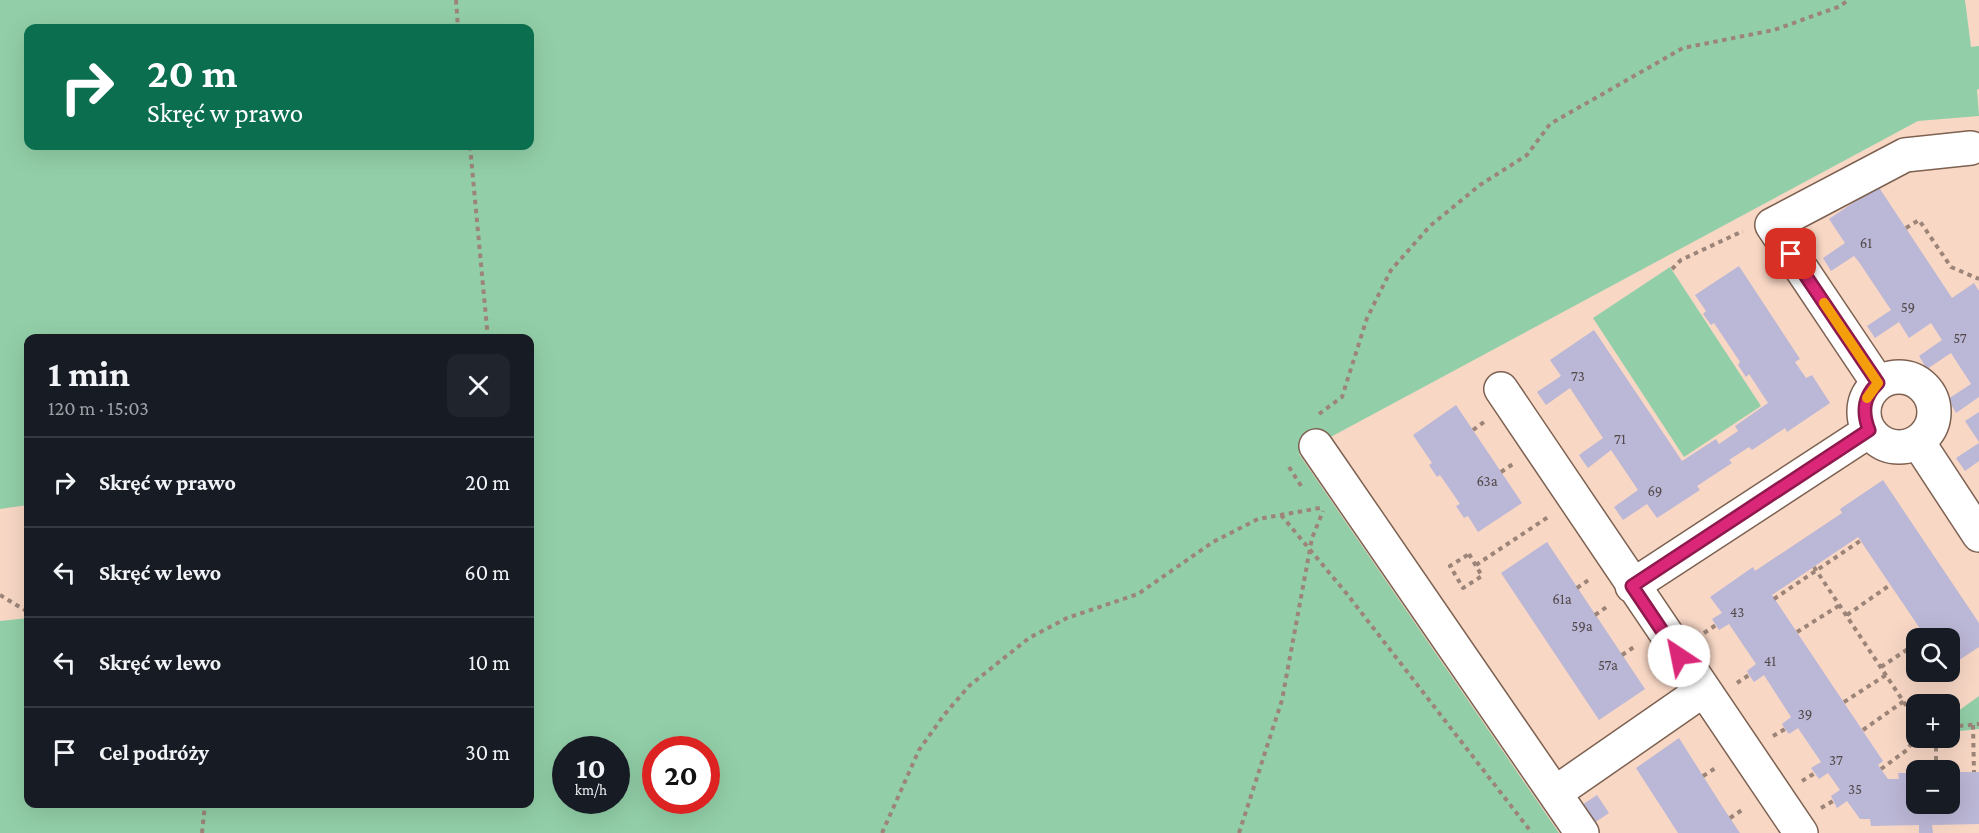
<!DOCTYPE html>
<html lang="pl">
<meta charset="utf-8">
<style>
:root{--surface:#171b24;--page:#20242c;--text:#f1f3f6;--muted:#9ea1a6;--line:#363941}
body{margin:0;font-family:"Crimson Pro",serif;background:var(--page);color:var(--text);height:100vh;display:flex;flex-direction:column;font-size:22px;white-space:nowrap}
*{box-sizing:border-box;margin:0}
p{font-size:20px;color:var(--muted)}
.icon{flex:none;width:33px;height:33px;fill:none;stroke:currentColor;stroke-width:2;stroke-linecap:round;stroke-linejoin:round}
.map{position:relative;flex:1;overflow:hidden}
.panel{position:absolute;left:24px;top:334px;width:510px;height:474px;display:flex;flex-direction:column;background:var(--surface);border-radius:12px;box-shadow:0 6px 24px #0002}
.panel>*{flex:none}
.guide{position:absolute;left:24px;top:24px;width:510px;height:126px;border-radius:12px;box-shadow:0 6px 24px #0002;background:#0b6e4f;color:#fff;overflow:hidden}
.buttons{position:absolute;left:1906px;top:628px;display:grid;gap:12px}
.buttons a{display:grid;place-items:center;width:54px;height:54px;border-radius:12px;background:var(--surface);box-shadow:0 6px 24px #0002;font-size:30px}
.speed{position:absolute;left:552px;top:736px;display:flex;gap:12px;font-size:30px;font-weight:700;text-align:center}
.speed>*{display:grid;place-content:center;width:78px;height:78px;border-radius:50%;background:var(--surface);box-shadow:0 6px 24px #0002;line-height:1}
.speed small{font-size:15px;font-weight:400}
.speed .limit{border:9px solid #d22;background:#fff;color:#111}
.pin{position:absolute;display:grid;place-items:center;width:51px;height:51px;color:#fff;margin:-26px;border-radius:12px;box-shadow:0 3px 9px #0006}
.me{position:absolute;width:66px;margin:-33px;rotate:326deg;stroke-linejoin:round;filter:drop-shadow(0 0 4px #0008)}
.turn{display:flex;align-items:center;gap:21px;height:126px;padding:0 24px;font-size:27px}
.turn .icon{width:78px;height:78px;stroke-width:2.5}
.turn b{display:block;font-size:42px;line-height:51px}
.round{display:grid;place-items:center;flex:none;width:63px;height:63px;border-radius:12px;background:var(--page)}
.headline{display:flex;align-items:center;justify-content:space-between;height:102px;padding:0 24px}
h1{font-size:36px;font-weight:700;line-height:45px}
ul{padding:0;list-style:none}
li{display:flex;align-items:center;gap:18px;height:90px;padding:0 24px;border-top:2px solid var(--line)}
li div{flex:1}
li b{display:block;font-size:22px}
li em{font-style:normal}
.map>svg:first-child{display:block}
.green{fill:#92cfa8;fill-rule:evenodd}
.building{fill:#bbb7d6}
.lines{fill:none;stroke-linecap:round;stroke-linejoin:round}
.minor-casing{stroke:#7d6151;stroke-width:36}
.path{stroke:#9c8578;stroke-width:4;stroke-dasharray:4.5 4.5;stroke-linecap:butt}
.minor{stroke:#fff;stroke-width:33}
.route-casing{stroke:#8e194d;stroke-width:15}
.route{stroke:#db2777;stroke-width:10}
.slow{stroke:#f59e0b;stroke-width:10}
.labels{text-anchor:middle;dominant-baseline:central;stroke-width:5;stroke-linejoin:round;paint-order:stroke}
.number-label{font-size:15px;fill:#53494b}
</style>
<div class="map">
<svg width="1979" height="833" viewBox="0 0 1979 833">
<rect width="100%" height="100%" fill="#f8d7c5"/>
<!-- green -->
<path class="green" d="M0 0H1965L1971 47 1979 46V89L1977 90 1979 116 1918 121 1299 454 1559 833H0V621L28 618V804H530V339H28V505L0 509ZM28 28H530V146H28ZM566 750H616V801H566ZM656 750H706V801H656Z
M1670 267 1761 406 1684 457 1593 318Z
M1979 696V729L1950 732V717Z"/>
<!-- building -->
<path class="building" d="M1878 186 1952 298 1974 283 1979 291V397L1956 413 1948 399 1971 384 1951 353 1927 369 1919 356 1942 340 1931 323 1909 338 1899 322 1875 338 1867 326 1891 310 1859 262 1854 256 1831 271 1823 258 1845 243 1829 219Z
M1739 266 1800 359 1795 362 1806 378 1812 375 1830 403 1787 432 1785 428 1752 450 1749 447 1729 460 1732 463 1697 486 1700 490 1657 518 1647 504 1623 520 1614 507 1638 490 1611 450 1588 468 1583 461 1579 455 1603 438 1570 388 1546 405 1541 398 1537 392 1561 376 1550 360 1594 330 1682 461 1716 439 1719 444 1738 431 1735 426 1768 403 1749 374 1746 377 1738 365 1740 362 1714 323 1711 325 1703 314 1706 311 1695 295Z
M1456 405 1522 503 1478 532 1468 516 1464 518 1456 506 1460 504 1440 475 1437 477 1429 465 1432 463 1413 435Z
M1979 412V442L1965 421Z
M1979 443V461L1965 471 1956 458Z
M1883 480 1979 623V647L1950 666V639H1927L1858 537 1772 595 1883 761 1878 765 1888 779H1899L1898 773H1917V804H1950V772H1979V824L1932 825 1933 833H1919V825L1871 826 1870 819H1860L1847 801 1837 808 1831 796 1840 790 1833 780 1828 773 1819 779 1811 768 1821 762 1798 728 1789 734 1785 729 1782 724 1791 717 1764 675 1754 682 1749 675 1747 671 1756 664 1729 624 1719 630 1712 619 1722 613 1710 597 1753 567 1755 571 1842 513 1840 509Z
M1547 542 1645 689 1599 720 1501 573Z
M1679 738 1722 806 1740 833H1678L1636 768Z
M1597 795 1609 813 1591 825 1579 807Z"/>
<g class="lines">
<!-- minor casing -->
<g class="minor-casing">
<path id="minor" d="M1864 412a35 35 0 1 1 70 0a35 35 0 1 1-70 0Z
M1878 383 1772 225 1905 155 1971 148
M1501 389 1801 833
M1918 442 1979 535
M1316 446 1582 833
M1632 586 1869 431
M1555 793 1702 691"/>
</g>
<!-- path -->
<path class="path" d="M456 0 458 28
M470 146 488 339
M1906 228 1919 220 1951 267 1979 279
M1672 269 1681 260 1743 231
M1319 414 1342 397 1367 318 1391 270 1430 226 1480 185 1527 155 1550 124 1683 48 1774 30 1838 7 1849 0
M1473 430 1484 422
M1289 467 1303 489
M1501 472 1513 464
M1281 515 1347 594 1532 833
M1469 554 1482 576 1463 588 1450 566Z
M1476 565 1548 517
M1814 567 1917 722
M1577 588 1590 579
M0 595 28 612
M1774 599 1860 541
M1595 615 1608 606
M1847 615 1890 585
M1797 632 1840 605
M1704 633 1716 625
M1922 639 1925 637
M1622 655 1637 645
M1881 667 1917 643
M1737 683 1749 675
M1844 702 1886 675
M1973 725 1974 772
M1950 727 1979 724
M1863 730 1904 701
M1773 736 1785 729
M1936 738V771
M1881 769 1907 750 1917 735
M1703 776 1717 767
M1802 781 1815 773
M1821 808 1833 801
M1730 818 1745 808
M202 833 205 804
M882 833 919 750 944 715 969 686 1029 638 1067 618 1138 594 1213 542 1258 519 1320 508
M1239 833 1282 700 1312 538 1323 511"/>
<!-- minor -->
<use href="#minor" class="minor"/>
</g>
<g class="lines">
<!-- route casing -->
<g class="route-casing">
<path id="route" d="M1679 656 1632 586 1869 430C1862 412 1863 397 1878 383L1791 254"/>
</g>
<!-- route -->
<use href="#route" class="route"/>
<!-- slow -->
<path class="slow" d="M1824 303 1878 383 1867 398"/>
</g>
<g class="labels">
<!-- number labels -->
<g class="number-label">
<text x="1866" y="243">61</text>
<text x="1908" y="307">59</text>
<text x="1960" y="338">57</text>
<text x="1578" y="376">73</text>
<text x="1620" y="439">71</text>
<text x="1487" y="481">63a</text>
<text x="1655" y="491">69</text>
<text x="1562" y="599">61a</text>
<text x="1737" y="612">43</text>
<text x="1582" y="626">59a</text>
<text x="1770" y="661">41</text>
<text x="1608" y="665">57a</text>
<text x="1805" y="714">39</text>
<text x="1836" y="760">37</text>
<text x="1855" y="789">35</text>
</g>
</g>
</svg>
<div class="buttons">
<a><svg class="icon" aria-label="search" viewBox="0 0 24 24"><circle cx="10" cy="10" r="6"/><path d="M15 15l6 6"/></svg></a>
<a>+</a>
<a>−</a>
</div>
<div class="speed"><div>10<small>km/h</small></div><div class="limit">20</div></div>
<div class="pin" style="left:1791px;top:254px;background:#d93025"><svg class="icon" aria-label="arrive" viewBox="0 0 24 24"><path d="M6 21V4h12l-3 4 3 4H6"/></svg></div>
<svg class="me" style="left:1679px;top:656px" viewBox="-20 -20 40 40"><circle r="19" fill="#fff"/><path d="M0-13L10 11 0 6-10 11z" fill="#db2777"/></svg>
<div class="guide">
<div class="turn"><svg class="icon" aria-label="right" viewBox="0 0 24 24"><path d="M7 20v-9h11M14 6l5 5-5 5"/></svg><div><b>20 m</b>Skręć w prawo</div></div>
</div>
<section class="panel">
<div class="headline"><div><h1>1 min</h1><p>120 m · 15:03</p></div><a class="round"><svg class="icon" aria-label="close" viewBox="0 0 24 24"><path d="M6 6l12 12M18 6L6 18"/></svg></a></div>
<ul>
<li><svg class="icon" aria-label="right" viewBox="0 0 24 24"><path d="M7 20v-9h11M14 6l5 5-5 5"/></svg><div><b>Skręć w prawo</b></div><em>20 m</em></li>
<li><svg class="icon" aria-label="left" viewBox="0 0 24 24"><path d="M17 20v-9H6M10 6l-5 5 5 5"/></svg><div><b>Skręć w lewo</b></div><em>60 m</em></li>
<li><svg class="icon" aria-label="left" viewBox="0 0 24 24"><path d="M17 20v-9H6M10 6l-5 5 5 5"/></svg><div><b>Skręć w lewo</b></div><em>10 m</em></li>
<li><svg class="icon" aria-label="arrive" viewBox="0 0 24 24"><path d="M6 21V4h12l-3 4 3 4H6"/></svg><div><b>Cel podróży</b></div><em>30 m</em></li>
</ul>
</section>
</div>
